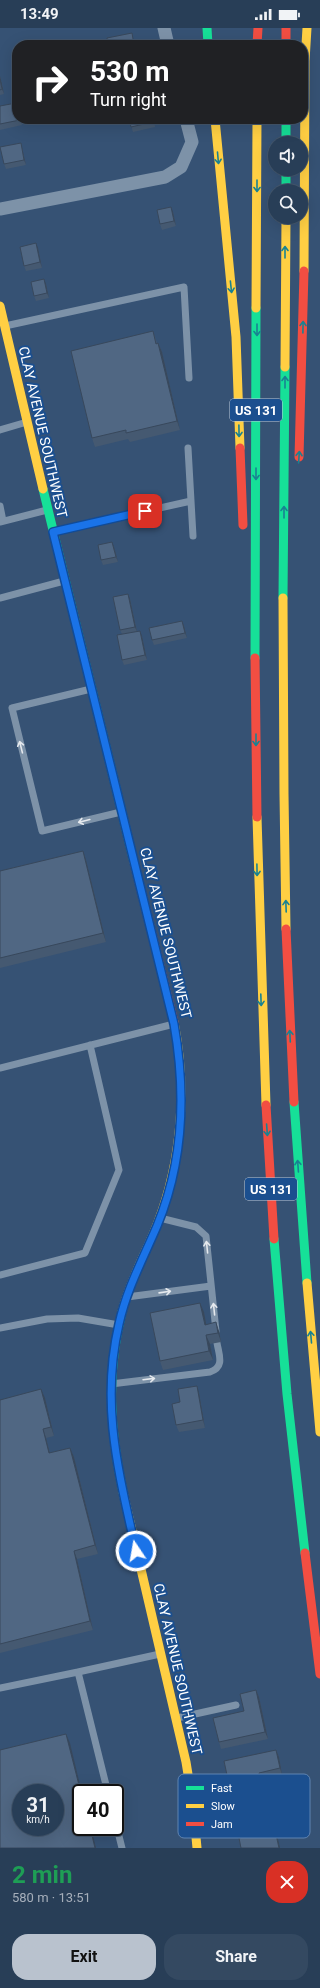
<!DOCTYPE html>
<meta charset="utf-8">
<style>
:root{--surface:#283e57;--page:#344961;--text:#f1f3f6;--muted:#a5aeba;--line:#44576d;--accent:#b9c2ce}
body{margin:0;font-family:Roboto,sans-serif;background:var(--page);color:var(--text);height:100vh;display:flex;flex-direction:column;font-size:15px;white-space:nowrap}
*{box-sizing:border-box;margin:0}
p{font-size:13px;color:var(--muted)}
.icon{flex:none;width:22px;height:22px;fill:none;stroke:currentColor;stroke-width:2;stroke-linecap:round;stroke-linejoin:round}
.map{position:relative;height:1820px;overflow:hidden}
.panel{display:flex;flex-direction:column;background:var(--surface);flex:1}
.panel>*{flex:none}
.top-card{position:absolute;left:12px;top:12px;width:296px;height:84px;border-radius:16px;box-shadow:0 4px 16px #0002,0 0 0 1px var(--line);background:#202124;color:#fff;overflow:hidden}
.buttons{position:absolute;left:268px;top:108px;display:grid;gap:8px}
.buttons a{display:grid;place-items:center;width:40px;height:40px;border-radius:50%;background:var(--surface);box-shadow:0 4px 16px #0002,0 0 0 1px var(--line);font-size:20px}
.speed{position:absolute;left:12px;top:1756px;display:flex;gap:8px;font-size:20px;font-weight:700;text-align:center}
.speed>*{display:grid;place-content:center;width:52px;height:52px;border-radius:50%;background:var(--surface);box-shadow:0 4px 16px #0002,0 0 0 1px var(--line);line-height:1}
.speed small{font-size:10px;font-weight:400}
.speed .limit{border:2px solid #111;border-radius:6px;background:#fff;color:#111}
.pin{position:absolute;display:grid;place-items:center;width:34px;height:34px;color:#fff;margin:-17px;border-radius:8px;box-shadow:0 2px 6px #0006}
.me{position:absolute;width:44px;margin:-22px;rotate:348deg;stroke-linejoin:round;filter:drop-shadow(0 0 3px #0008)}
.turn{display:flex;align-items:center;gap:14px;height:84px;padding:0 12px;font-size:18px}
.turn .icon{width:52px;height:52px;stroke-width:2.5}
.turn b{display:block;font-size:28px;line-height:34px}
.round{display:grid;place-items:center;flex:none;width:42px;height:42px;border-radius:16px;background:var(--page)}
.overview{display:flex;align-items:center;justify-content:space-between;height:68px;padding:0 12px}
h1{font-size:24px;font-weight:700;line-height:30px;color:#1e9e55}
.action{display:flex;gap:8px;margin-top:auto;padding:8px 12px}
.action a{flex:1;height:46px;border-radius:16px;background:var(--accent);color:#111;font-size:16px;font-weight:700;line-height:46px;text-align:center}
.action a+a{background:var(--page);color:var(--text)}
.status{display:flex;justify-content:space-between;align-items:center;height:28px;padding:0 20px;background:var(--surface);direction:ltr}
.status svg{height:11px;fill:currentColor}
.map>svg:first-child{display:block}
.lines{fill:none;stroke-linecap:round;stroke-linejoin:round}
.lane{stroke:#7d92a8;stroke-width:7}
.street{stroke:#7d92a8;stroke-width:13}
.fast{stroke:#16e098;stroke-width:9}
.slow{stroke:#ffcf43;stroke-width:9}
.jam{stroke:#f24e42;stroke-width:9}
.wall{fill:#455971}
.shaded-wall{fill:#38485c}
.building{fill:#506783;stroke:#38485c;fill-rule:evenodd}
.oneway{stroke:#198292}
.oneway2{stroke:#e5e9ee}
.route-casing{stroke:#114b97;stroke-width:10}
.route{stroke:#1a73e8;stroke-width:7}
.labels{text-anchor:middle;dominant-baseline:central;stroke-width:4;stroke-linejoin:round;paint-order:stroke}
.shield{fill:#1b4f8f;stroke:#bbcadd;stroke-width:1}
.shield-label{font-size:13px;font-weight:bold;fill:#fff}
.street-label{font-size:14px;fill:#fff;stroke:#1b4f8f}
.key{fill:#1b4f8f;stroke:#5f84b1;stroke-width:1}
.key-label{font-size:11px;fill:#fff}
</style>
<div class="status"><b>13:49</b><svg viewBox="0 0 49 12"><path d="M0 12V9h3v3zM5 12V6h3v6zM10 12V3h3v9zM15 12V0h3v12zM26 1h20v11H26zM47 4h2v5h-2z"/></svg></div>
<div class="map">
<svg width="320" height="1820" viewBox="0 0 320 1820">
<rect width="100%" height="100%" fill="#365274"/>
<g class="lines">
<!-- lane -->
<path class="lane" d="M5 298 184 259 189 350
M0 402 27 394
M191 473 193 508
M0 478 3 493
M0 494 47 482
M53 504 191 473 188 420
M0 570 64 553
M91 661 12 680 42 803 121 784
M0 1040 174 996
M160 1190 196 1199 206 1208 216 1303
M0 1247 85 1225 119 1142 90 1017
M127 1269 211 1258
M0 1300 47 1291 78 1290 119 1297
M111 1356 210 1344C225 1339 219 1327 217 1315
M0 1660 78 1644
M177 1690 236 1677
M108 1765 78 1644 160 1626
M195 1782 272 1769
M115 1792 122 1820"/>
<!-- street -->
<path class="street" d="M164 0 168 17
M0 181 165 149 181 139 192 114 186 91"/>
<!-- fast -->
<path class="fast" d="M207 0 208 17
M286 91V115
M286 141V163
M43 461 134 834
M283 570 285 339
M255 630 256 280
M294 1074 307 1255
M274 1211 287 1366 305 1525
M122 1284C106 1345 110 1403 123 1464"/>
<!-- slow -->
<path class="slow" d="M215 91 236 309 240 420
M304 243 305 33 307 0
M0 278 43 461
M256 280 257 91
M285 339 286 189
M283 570 284 766 286 901
M257 789 266 1077
M307 1255 320 1404
M122 1284C130 1252 146 1225 158 1194 182 1132 187 1060 174 994
M123 1464 186 1734 193 1777 197 1820"/>
<!-- jam -->
<path class="jam" d="M286 0V17
M257 17 258 0
M240 420 243 497
M299 429 304 243
M255 630 257 789
M134 834 174 994
M286 901 294 1074
M266 1077 274 1211
M305 1525 320 1646"/>
</g>
<!-- wall -->
<path class="wall" d="M0 48 4 66 0 67Z
M0 78 20 91 22 97 0 102Z
M129 91H156H154L155 99 133 104Z
M21 115 22 120 26 137 6 141 4 136Z
M173 184 176 198 162 202 160 196Z
M38 220 42 240 26 243 24 238Z
M46 256 49 270 36 273 34 268Z
M153 303 157 315H158L162 324 180 402 130 414 128 411 95 419 92 410Z
M114 519 118 534 103 537 101 532Z
M130 571 137 603 142 608 147 632 124 637 122 632V606L120 602Z
M182 593 184 598 187 610 154 617 152 612Z
M86 832 106 914 0 940V843Z
M204 1284 206 1296 219 1303 221 1314 210 1316 213 1332 163 1342 160 1333Z
M199 1365 205 1400 179 1404 176 1397 180 1374Z
M45 1370 54 1408 46 1410 50 1425 70 1420 74 1429 98 1526 77 1531 93 1602 0 1625V1372Z
M256 1662 259 1669 268 1711 221 1721 219 1714 244 1683Z
M276 1722 279 1729 282 1747 262 1752 264 1762 233 1769 230 1761Z"/>
<!-- shaded-wall -->
<path class="shaded-wall" d="M0 48 4 66 2 61 0 51Z
M21 115 22 120 26 137 24 132Z
M171 179 173 184 176 198 174 193Z
M36 215 38 220 42 240 40 234Z
M44 251 46 256 49 270 47 265Z
M158 315 162 324 180 402 177 393Z
M112 514 114 519 118 534 116 529Z
M128 566 130 571 137 604 135 599Z
M182 593 184 598 187 610 185 605Z
M140 603 142 608 147 632 145 627Z
M83 823 86 832 106 914 103 905Z
M200 1275 204 1284 208 1306 205 1297Z
M216 1294 219 1303 221 1314 218 1305Z
M206 1307 210 1316 213 1332 209 1323Z
M197 1358 199 1365 205 1400 203 1392Z
M41 1361 45 1370 54 1408 51 1399Z
M43 1401 46 1410 52 1434 49 1425Z
M70 1420 74 1429 98 1526 95 1517Z
M74 1523 77 1531 93 1602 90 1593Z
M256 1662 259 1669 268 1711 265 1704Z
M66 1706 70 1715 82 1765H81Z
M276 1722 279 1729 282 1747 280 1740Z
M259 1745 262 1752 264 1762 261 1755Z
M90 1799H91L96 1820H95Z
M275 1802 278 1811 280 1820H279Z"/>
<!-- building -->
<path class="building" d="M132 5 134 17H108L107 10Z
M0 51 2 61 0 62Z
M16 75 17 79V91H19L20 92 0 96V78Z
M129 91H153V94L131 99Z
M21 115 24 132 4 136 0 119Z
M171 179 174 193 160 196 157 182Z
M36 215 40 234 24 238 20 219Z
M44 251 47 265 34 268 31 254Z
M153 303 156 316 158 315 177 393 126 405V402L92 410 71 323Z
M112 514 116 529 101 532 98 517Z
M128 566 135 599 120 602 113 569Z
M182 593 185 605 152 612 149 600Z
M140 603 145 627 122 632 117 607Z
M83 823 103 905 0 930V843Z
M200 1275 205 1297 216 1294 218 1305 206 1307 209 1323 160 1333 150 1285Z
M197 1358 203 1392 176 1397 172 1376 180 1374 178 1361Z
M41 1361 51 1399 43 1401 49 1425 70 1420 95 1517 74 1523 90 1593 0 1616V1372Z
M256 1662 265 1704 219 1714 213 1690 244 1683 240 1666Z
M66 1706 81 1765V1799H90L95 1820H0V1722ZM21 1765H55V1799H21Z
M276 1722 280 1740 259 1745 261 1755 230 1761 224 1733Z
M275 1802 279 1820H241L239 1810Z"/>
<!-- one-way arrows -->
<defs><path id="oneway-shaft" d="M-6 0H5M1.5-3L5.5 0L1.5 3" fill="none" stroke-width="1.6" stroke-linecap="round" stroke-linejoin="round"/></defs>
<g class="oneway">
<use href="#oneway-shaft" transform="translate(218 130) rotate(85)"/>
<use href="#oneway-shaft" transform="translate(257 158) rotate(90)"/>
<use href="#oneway-shaft" transform="translate(285 224) rotate(-90)"/>
<use href="#oneway-shaft" transform="translate(231 259) rotate(84)"/>
<use href="#oneway-shaft" transform="translate(303 299) rotate(-89)"/>
<use href="#oneway-shaft" transform="translate(257 302) rotate(90)"/>
<use href="#oneway-shaft" transform="translate(285 354) rotate(-90)"/>
<use href="#oneway-shaft" transform="translate(239 403) rotate(89)"/>
<use href="#oneway-shaft" transform="translate(299 429) rotate(-86)"/>
<use href="#oneway-shaft" transform="translate(256 446) rotate(90)"/>
<use href="#oneway-shaft" transform="translate(284 484) rotate(-90)"/>
<use href="#oneway-shaft" transform="translate(256 712) rotate(90)"/>
<use href="#oneway-shaft" transform="translate(257 842) rotate(89)"/>
<use href="#oneway-shaft" transform="translate(286 878) rotate(-92)"/>
<use href="#oneway-shaft" transform="translate(261 972) rotate(88)"/>
<use href="#oneway-shaft" transform="translate(290 1008) rotate(-93)"/>
<use href="#oneway-shaft" transform="translate(267 1102) rotate(86)"/>
<use href="#oneway-shaft" transform="translate(298 1138) rotate(-94)"/>
<use href="#oneway-shaft" transform="translate(311 1309) rotate(-95)"/>
</g>
<g class="oneway2">
<use href="#oneway-shaft" transform="translate(21 719) rotate(-104)"/>
<use href="#oneway-shaft" transform="translate(84 793) rotate(166)"/>
<use href="#oneway-shaft" transform="translate(207 1219) rotate(-96)"/>
<use href="#oneway-shaft" transform="translate(165 1264) rotate(-8)"/>
<use href="#oneway-shaft" transform="translate(214 1281) rotate(-96)"/>
<use href="#oneway-shaft" transform="translate(149 1351) rotate(-7)"/>
</g>
<g class="lines">
<!-- route casing -->
<g class="route-casing">
<path id="route" d="M136 1523C119 1445 100 1377 119 1296 127 1260 143 1231 157 1198 184 1133 186 1064 174 996L53 504 145 483"/>
</g>
<!-- route -->
<use href="#route" class="route"/>
</g>
<g class="labels">
<!-- shield labels -->
<g class="shield">
<rect x="230" y="371" width="52" height="22" rx="3"/>
<rect x="245" y="1150" width="52" height="22" rx="3"/>
</g>
<g class="shield-label">
<text x="256" y="382">US 131</text>
<text x="271" y="1161">US 131</text>
</g>
<!-- street labels -->
<g class="street-label">
<text transform="translate(43 404) rotate(77)">CLAY AVENUE SOUTHWEST</text>
<text transform="translate(166 905) rotate(76)">CLAY AVENUE SOUTHWEST</text>
<text transform="translate(178 1641) rotate(77)">CLAY AVENUE SOUTHWEST</text>
</g>
</g>
<!-- legend -->
<rect x="178" y="1746" width="132" height="64" rx="6" class="key"/>
<rect x="186" y="1758" width="18" height="4" fill="#16e098"/>
<rect x="186" y="1776" width="18" height="4" fill="#ffcf43"/>
<rect x="186" y="1794" width="18" height="4" fill="#f24e42"/>
<g class="key-label">
<text x="211" y="1764">Fast</text>
<text x="211" y="1782">Slow</text>
<text x="211" y="1800">Jam</text>
</g>
</svg>
<div class="buttons">
<a><svg class="icon" aria-label="sound" viewBox="0 0 24 24"><path d="M4 9h4l5-4v14l-5-4H4zM17 9q2 3 0 6"/></svg></a>
<a><svg class="icon" aria-label="search" viewBox="0 0 24 24"><circle cx="10" cy="10" r="6"/><path d="M15 15l6 6"/></svg></a>
</div>
<div class="speed"><div>31<small>km/h</small></div><div class="limit">40</div></div>
<div class="pin" style="left:145px;top:483px;background:#d93025"><svg class="icon" aria-label="arrive" viewBox="0 0 24 24"><path d="M6 21V4h12l-3 4 3 4H6"/></svg></div>
<svg class="me" style="left:136px;top:1523px" viewBox="-20 -20 40 40"><circle r="17" fill="#1a73e8" stroke="#fff" stroke-width="3"/><path d="M0-11L8 9 0 5-8 9z" fill="#fff"/></svg>
<div class="top-card">
<div class="turn"><svg class="icon" aria-label="right" viewBox="0 0 24 24"><path d="M7 20v-9h11M14 6l5 5-5 5"/></svg><div><b>530 m</b>Turn right</div></div>
</div>
</div>
<section class="panel">
<div class="overview"><div><h1>2 min</h1><p>580 m · 13:51</p></div><a class="round" style="background:#d93025;color:#fff"><svg class="icon" aria-label="close" viewBox="0 0 24 24"><path d="M6 6l12 12M18 6L6 18"/></svg></a></div>
<div class="action"><a>Exit</a><a>Share</a></div>
</section>
